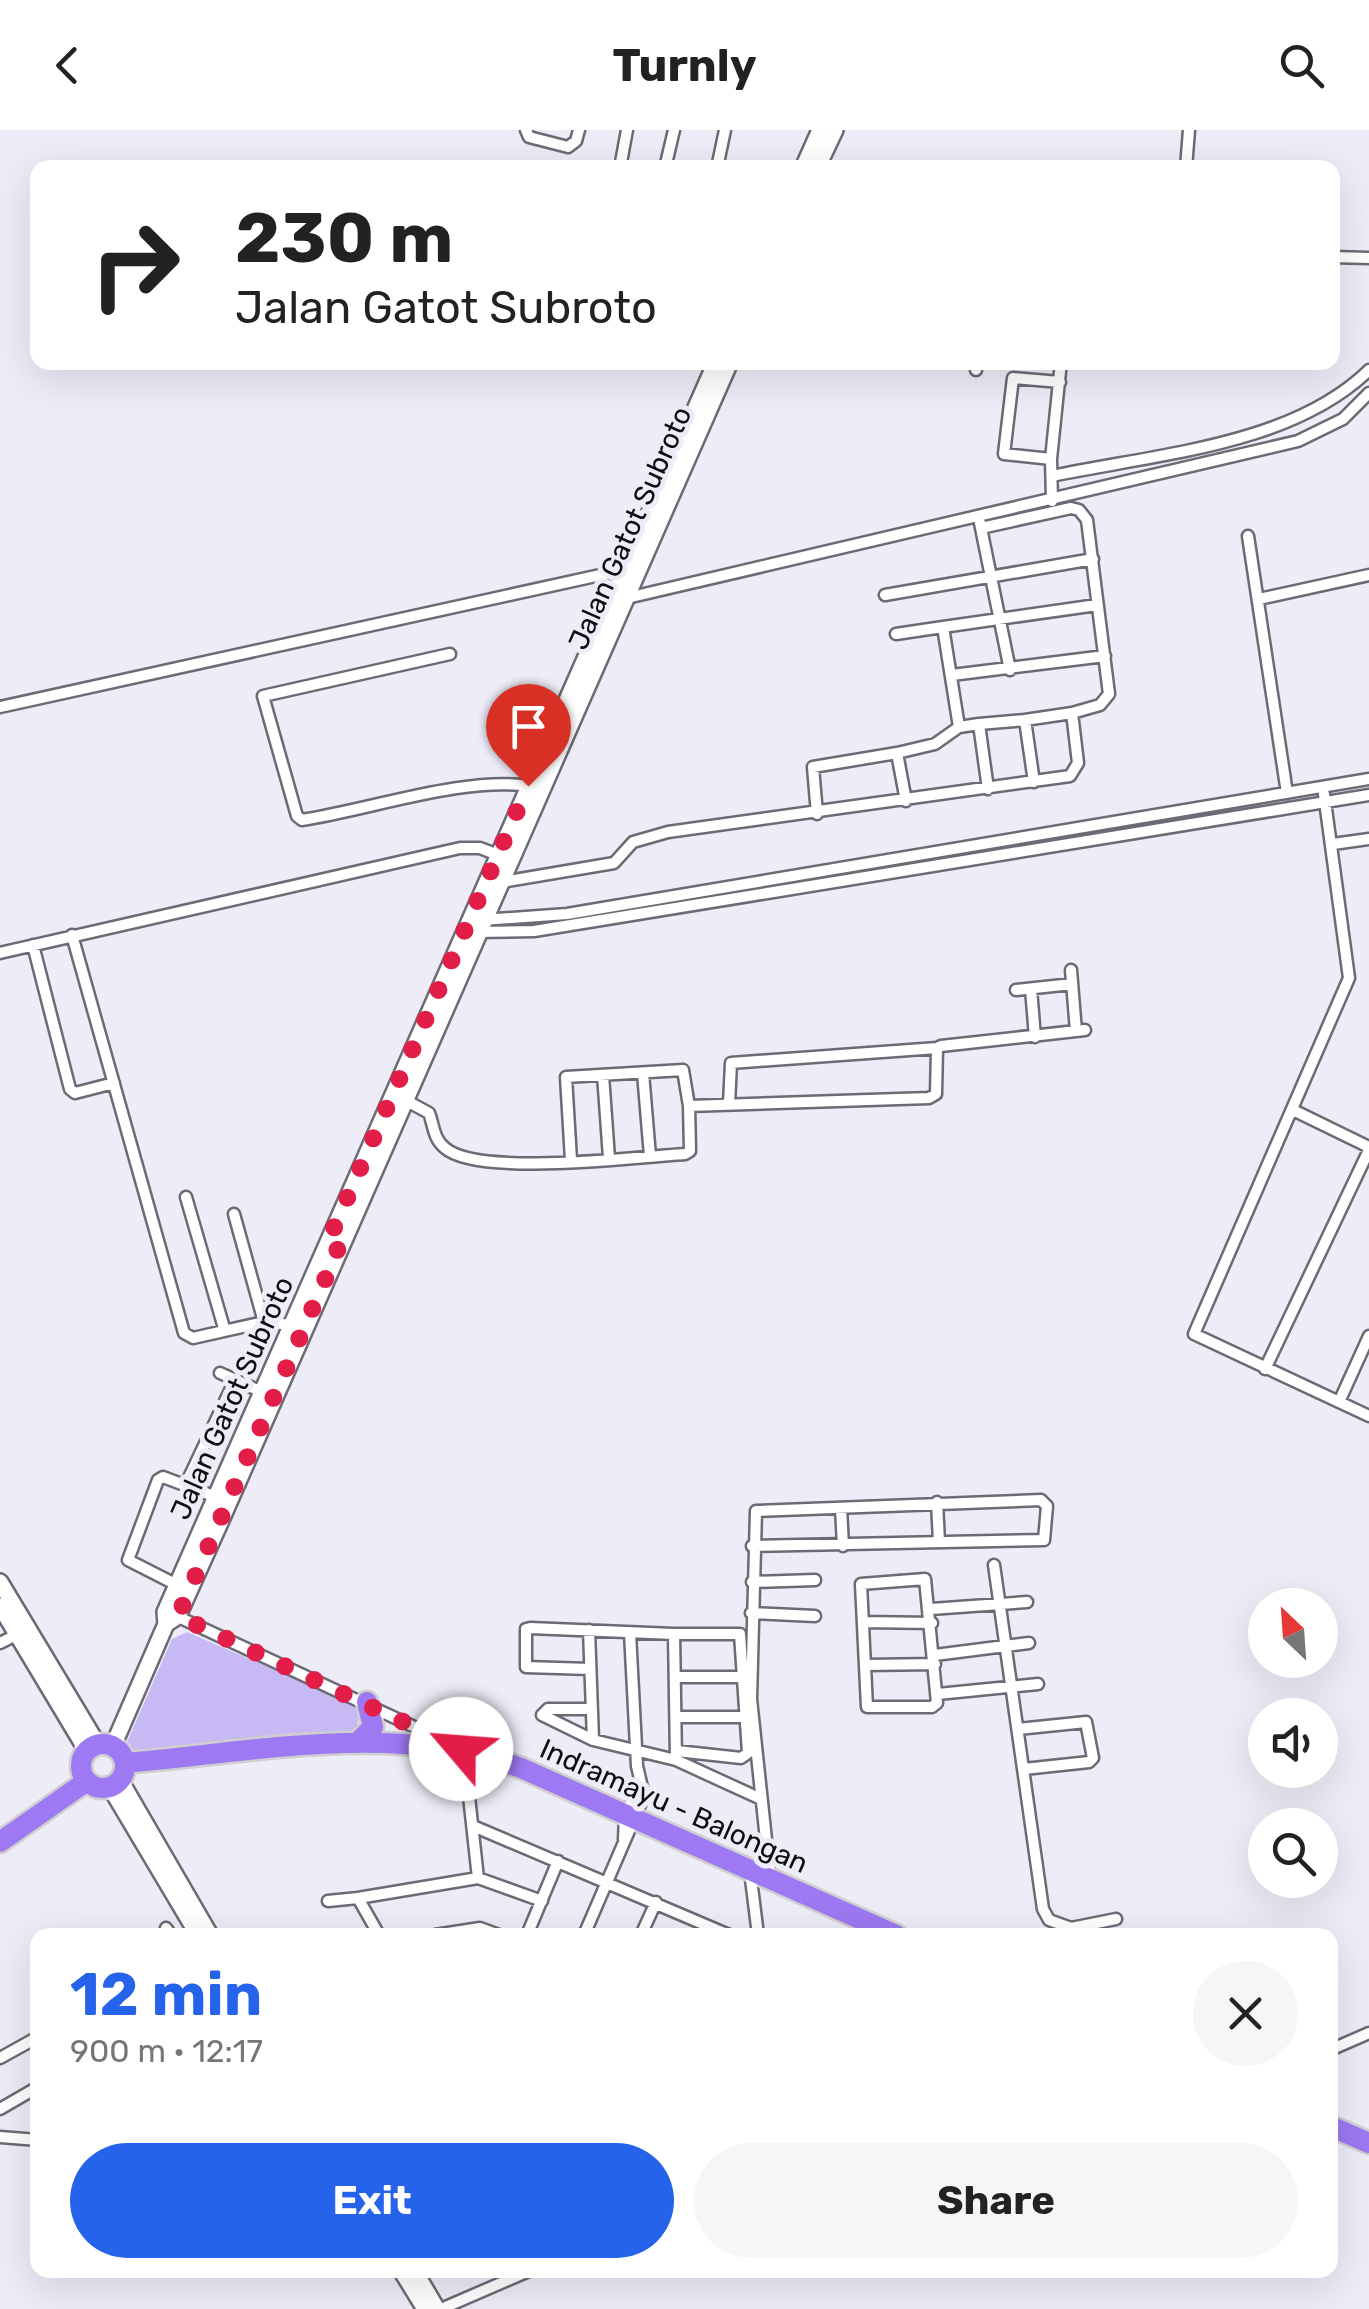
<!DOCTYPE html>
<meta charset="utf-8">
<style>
:root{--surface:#fff;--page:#f6f6f6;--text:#222;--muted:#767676;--accent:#2563eb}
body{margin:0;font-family:Rubik,sans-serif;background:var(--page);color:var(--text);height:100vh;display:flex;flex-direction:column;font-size:38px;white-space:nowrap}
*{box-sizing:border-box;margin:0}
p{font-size:32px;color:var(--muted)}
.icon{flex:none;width:55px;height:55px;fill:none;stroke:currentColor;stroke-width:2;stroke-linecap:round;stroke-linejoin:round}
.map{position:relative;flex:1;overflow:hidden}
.drawer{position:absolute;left:30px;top:1798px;width:1308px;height:350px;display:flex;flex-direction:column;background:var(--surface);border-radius:20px;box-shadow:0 10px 40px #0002}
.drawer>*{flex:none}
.top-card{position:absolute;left:30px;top:30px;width:1310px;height:210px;border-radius:20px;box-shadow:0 10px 40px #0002;background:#fff;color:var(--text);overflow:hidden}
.needle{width:65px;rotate:335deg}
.controls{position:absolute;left:1248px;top:1458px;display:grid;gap:20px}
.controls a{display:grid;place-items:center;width:90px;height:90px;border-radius:50%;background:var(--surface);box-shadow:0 10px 40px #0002;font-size:50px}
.pin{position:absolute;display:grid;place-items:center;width:85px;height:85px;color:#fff;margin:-102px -42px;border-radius:50% 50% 50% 0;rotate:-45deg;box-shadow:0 0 10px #0007}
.pin .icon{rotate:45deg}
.me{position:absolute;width:110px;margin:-55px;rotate:297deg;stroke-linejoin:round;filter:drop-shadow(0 0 8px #0008)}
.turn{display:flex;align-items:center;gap:35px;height:210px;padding:0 40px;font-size:45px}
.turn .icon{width:130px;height:130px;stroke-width:2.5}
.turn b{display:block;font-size:70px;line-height:85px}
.round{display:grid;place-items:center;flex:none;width:105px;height:105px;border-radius:52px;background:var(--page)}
.head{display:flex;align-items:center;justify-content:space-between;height:170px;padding:0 40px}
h1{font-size:60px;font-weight:700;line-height:75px;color:var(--accent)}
.primary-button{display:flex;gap:20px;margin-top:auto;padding:20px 40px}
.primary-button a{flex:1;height:115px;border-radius:60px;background:var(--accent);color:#fff;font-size:40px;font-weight:700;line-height:115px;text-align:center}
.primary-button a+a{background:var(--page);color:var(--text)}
header{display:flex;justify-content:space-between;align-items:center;height:130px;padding:0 40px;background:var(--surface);font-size:45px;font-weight:700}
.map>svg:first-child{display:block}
.green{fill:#c7b9f4}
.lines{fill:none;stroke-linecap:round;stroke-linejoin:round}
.street-casing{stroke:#6c6a74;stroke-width:15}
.secondary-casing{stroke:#6c6a74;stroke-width:20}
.highway-casing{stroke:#cfcfcf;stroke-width:25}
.street{stroke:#fff;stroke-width:10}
.secondary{stroke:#fff;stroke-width:15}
.highway{stroke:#9d79f3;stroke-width:20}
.route{stroke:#e11d48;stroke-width:18;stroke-dasharray:0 32.4}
.labels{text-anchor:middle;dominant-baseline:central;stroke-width:10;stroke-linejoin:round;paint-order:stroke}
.street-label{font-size:28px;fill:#0e0d11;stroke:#eeecf7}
</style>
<header><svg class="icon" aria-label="back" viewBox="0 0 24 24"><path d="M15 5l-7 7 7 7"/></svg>Turnly<svg class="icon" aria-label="search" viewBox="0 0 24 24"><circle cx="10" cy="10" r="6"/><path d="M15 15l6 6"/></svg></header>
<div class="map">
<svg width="1369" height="2179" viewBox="0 0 1369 2179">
<rect width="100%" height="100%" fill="#eeecf7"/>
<!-- green -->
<path class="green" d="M187 1502 351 1573 359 1583 357 1598 348 1606 134 1620 127 1612 172 1509Z"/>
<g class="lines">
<!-- street casing -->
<g class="street-casing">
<path id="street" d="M526 0 529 7 568 17 576 11 579 0
M620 38 627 0
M665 38 674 0
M717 38 725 0
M1186 38 1189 0
M1332 127 1369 128
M976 240V232
M1051 329 1004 324 1013 248 1060 252
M1052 346C1155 324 1291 316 1369 240
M1052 371 1051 329 1061 232
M980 393 1010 540
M1248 406 1287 663
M885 465 1093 429
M627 468 1298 311 1343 289 1369 263
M1259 469 1369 445
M896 504 943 497
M450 524 263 566 297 686 302 690C368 680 466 646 528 656
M952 545 1105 526
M0 577 623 440
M1025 590 1072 583
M979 594 1025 590 1034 652
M959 597 943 497 1097 475
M897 623 935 614 959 597 979 594 988 659
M1324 664 1349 848 1194 1204 1369 1286
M817 684 813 637 897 623 906 671
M1333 714 1369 709
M502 752 614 733 633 712 668 702 1070 646 1078 633 1072 583 1100 575 1109 564 1087 390 1079 380 1071 378 981 398
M482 790 567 784 1369 649
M476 802 534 801 1369 665
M72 805 184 1203 193 1208 264 1192 291 1195
M33 815 70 959 75 963 114 953
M0 823 460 718H480L498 725
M1071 840 1076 901
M1031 859 1035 907
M1016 860 1072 854
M643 943 650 1026
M603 945 609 1028
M405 970 429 983C434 996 433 1008 445 1018 478 1047 637 1027 685 1024L690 1021 689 976 929 968 936 964 937 918 941 916 1085 900
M729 974 731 933 937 918
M1295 981 1369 1017
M571 1030 566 947 683 940 689 976
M186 1067 224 1198
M234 1084 264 1192
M1265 1239 1369 1020
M220 1243 262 1262
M1339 1272 1369 1206
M186 1354 235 1250
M937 1372 939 1412
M841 1378 843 1416
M752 1416 1044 1410 1047 1376 1041 1370 756 1381 751 1569 770 1747
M994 1435 1043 1779 1049 1790 1071 1798 1116 1789
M925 1449 937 1573 932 1577H867L861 1454Z
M752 1452 815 1450
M177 1455 128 1430 158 1350 163 1347 216 1367
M931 1479 1027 1472
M751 1483 815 1486
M172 1484 451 1614
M864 1492 932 1493
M589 1500 593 1610 676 1630 674 1504 530 1498 526 1499V1537L590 1539
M674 1504H740L748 1623 741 1628 677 1621
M0 1513 22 1502
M935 1525 1029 1513
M867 1535 935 1534
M676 1547H742
M938 1564 1038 1554
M592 1579H548L542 1585 593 1610
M678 1587H745
M1018 1599 1086 1592 1093 1628 1089 1632 1024 1639
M464 1621 478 1748
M676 1630 761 1669
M473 1696 729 1805
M624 1709 625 1686 639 1656
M750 1741 758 1805
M358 1768 478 1748 542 1771
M328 1771 358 1768 379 1805
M166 1798 171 1805
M435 1805 480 1798 499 1805
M527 1805 558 1731
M584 1805 644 1666 637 1636 630 1503
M641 1805 656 1772
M1330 1920 1369 1903
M0 1928 38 1907
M0 1979 38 1957
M0 2007 38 2010
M441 2179 531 2140"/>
</g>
<!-- secondary casing -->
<g class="secondary-casing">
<path id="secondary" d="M803 38 820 0
M817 38 835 0
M0 1452 98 1615
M0 1476 87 1621
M166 1494 165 1482 716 232
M113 1616 166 1494 178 1486 219 1395 730 232
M120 1650 210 1805
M110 1657 198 1805
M401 2140 425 2179
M414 2140 437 2179"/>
</g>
<!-- highway casing -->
<g class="highway-casing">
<path id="highway" d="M357 1613 373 1597 367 1572
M81 1636a22 22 0 1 1 44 0a22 22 0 1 1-44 0Z
M125 1633C255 1622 396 1591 521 1638L896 1805
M0 1712 87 1651
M1330 1996 1369 2013"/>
</g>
<!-- street -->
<use href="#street" class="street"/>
<!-- secondary -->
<use href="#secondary" class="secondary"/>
<!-- highway -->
<use href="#highway" class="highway"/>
</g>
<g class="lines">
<!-- route -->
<path class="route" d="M461 1619 178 1486 338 1120 326 1116 528 656"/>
</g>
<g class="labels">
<!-- street labels -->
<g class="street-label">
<text transform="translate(630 398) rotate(-66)">Jalan Gatot Subroto</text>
<text transform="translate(232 1268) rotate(-66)">Jalan Gatot Subroto</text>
<text transform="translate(674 1676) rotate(24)">Indramayu - Balongan</text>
</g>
</g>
</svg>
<div class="controls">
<a><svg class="needle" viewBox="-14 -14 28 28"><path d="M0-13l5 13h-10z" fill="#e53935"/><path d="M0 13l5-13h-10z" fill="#767676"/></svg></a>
<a><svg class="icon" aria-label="sound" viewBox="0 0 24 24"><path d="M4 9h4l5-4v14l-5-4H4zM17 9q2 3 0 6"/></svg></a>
<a><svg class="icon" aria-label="search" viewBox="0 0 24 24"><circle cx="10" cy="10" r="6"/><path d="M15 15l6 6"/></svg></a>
</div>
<div class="pin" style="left:528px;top:656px;background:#d93025"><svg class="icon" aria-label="arrive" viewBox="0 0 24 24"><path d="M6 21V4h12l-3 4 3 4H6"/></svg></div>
<svg class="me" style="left:461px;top:1619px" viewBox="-20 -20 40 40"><circle r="19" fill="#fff"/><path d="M0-13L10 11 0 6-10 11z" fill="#e11d48"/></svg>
<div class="top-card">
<div class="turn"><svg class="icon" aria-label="right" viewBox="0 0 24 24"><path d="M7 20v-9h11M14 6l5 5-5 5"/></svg><div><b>230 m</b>Jalan Gatot Subroto</div></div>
</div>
<section class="drawer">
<div class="head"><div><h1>12 min</h1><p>900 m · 12:17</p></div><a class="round"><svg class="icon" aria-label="close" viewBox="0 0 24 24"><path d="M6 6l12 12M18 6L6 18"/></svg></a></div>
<div class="primary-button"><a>Exit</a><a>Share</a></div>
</section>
</div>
